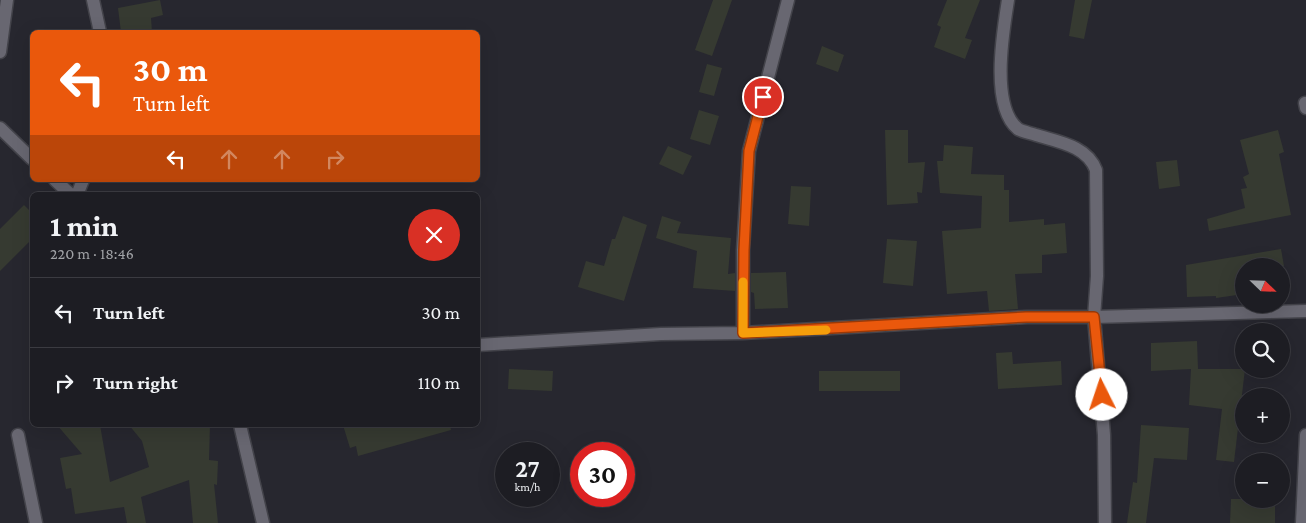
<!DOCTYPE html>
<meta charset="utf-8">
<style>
:root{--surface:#1d1d23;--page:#25262b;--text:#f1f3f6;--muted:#a0a2a6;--line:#3b3b41}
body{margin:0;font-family:"Crimson Pro",serif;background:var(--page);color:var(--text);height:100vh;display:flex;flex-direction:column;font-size:19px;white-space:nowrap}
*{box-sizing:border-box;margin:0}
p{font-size:16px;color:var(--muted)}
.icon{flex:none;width:28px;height:28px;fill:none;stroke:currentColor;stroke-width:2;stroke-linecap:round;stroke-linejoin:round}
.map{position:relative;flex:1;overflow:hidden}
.panel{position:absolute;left:30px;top:192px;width:450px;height:235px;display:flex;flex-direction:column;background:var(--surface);border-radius:8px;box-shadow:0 5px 20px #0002,0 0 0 1px var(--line)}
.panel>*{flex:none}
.top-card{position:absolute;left:30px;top:30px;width:450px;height:152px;border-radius:8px;box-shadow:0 5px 20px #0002,0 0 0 1px var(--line);background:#ea580c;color:#fff;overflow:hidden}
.needle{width:32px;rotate:113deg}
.tools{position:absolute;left:1235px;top:258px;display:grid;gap:10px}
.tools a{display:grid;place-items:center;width:55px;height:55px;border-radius:50%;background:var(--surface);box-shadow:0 5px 20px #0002,0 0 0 1px var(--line);font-size:25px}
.speed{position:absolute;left:495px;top:442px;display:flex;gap:10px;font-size:25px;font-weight:700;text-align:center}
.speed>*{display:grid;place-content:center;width:65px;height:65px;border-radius:50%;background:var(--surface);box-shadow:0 5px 20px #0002,0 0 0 1px var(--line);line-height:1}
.speed small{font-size:12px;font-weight:400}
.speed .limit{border:8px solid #d22;background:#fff;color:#111}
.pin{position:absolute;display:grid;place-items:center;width:42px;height:42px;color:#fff;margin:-21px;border:2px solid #fff;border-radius:50%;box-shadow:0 1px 5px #0007}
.me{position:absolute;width:55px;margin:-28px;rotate:356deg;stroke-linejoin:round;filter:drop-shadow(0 0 4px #0008)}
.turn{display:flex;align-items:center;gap:18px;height:105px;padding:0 20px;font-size:22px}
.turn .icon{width:65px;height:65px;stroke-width:2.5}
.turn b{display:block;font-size:35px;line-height:42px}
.lanes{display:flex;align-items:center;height:48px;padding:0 20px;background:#0003;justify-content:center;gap:25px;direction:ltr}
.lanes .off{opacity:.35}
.round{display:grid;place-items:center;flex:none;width:52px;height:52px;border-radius:26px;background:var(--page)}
.head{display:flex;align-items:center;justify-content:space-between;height:85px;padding:0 20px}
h1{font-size:30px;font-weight:700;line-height:38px}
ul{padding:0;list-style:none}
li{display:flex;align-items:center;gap:15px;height:70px;padding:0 20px;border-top:1px solid var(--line)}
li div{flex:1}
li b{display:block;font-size:19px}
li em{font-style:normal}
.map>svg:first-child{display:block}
.building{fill:#363a31}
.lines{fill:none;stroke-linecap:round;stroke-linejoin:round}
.minor-casing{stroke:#43434a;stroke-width:15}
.minor{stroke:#686771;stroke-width:12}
.route-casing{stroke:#983908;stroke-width:12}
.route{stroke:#ea580c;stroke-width:9}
.slow{stroke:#f59e0b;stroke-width:9}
</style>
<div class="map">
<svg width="1306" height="523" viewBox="0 0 1306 523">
<rect width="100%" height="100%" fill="#27272f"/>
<!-- building -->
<path class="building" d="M160 0 163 15 151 18 152 32H121L118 8Z
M713 0H732L712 56 695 50Z
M947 0H980L965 38 972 40 965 59 934 47 941 27 937 25Z
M1075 0H1092L1084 39 1069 36Z
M822 46 844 55 838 72 816 64Z
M707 64 722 68 714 96 699 92Z
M699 110 719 116 710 145 690 139Z
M885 130H908V163L925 162 922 193 917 192 918 203 887 205Z
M1278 130 1284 152 1279 154 1291 215 1209 231 1207 219 1245 208 1241 189 1247 188 1243 177 1249 174 1240 140Z
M944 145 973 147 971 174 1004 175V190H1009V222L1044 219V225L1065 223 1067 253 1042 255V273L1015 274 1018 309 989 311 987 291 947 294 942 231 981 228 982 196 940 193 937 161H943Z
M668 146 692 156 683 175 659 164Z
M1177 160 1180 186 1159 189 1156 162Z
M791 186 811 187 809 226 788 224Z
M24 205 32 213V239L0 271V229Z
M623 216 647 225 624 301 578 287 586 261 604 266 612 239H615Z
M662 216 681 222 677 233 731 238 728 274 735 273V291L693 288 697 251 656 238Z
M887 239 917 241 913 286 883 283Z
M1281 249 1284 266H1244V294L1216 298V296L1187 297 1186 265Z
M786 272 788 308 755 309 754 293 751 292V273Z
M1197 341 1198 369H1245L1234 462 1216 460 1222 409 1189 405 1191 369 1151 371V343Z
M1012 352 1013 364 1061 361 1062 385 998 389 996 353Z
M509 369 553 371 552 391 508 389Z
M819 371H900V391H819Z
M57 425H100L110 482 149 467 142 441 129 425H210L209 460 218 461 217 485 214 484 218 523H193L189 480 141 497 146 523H127L124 507 75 514 71 488 66 489 60 458 82 454Z
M343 425H450L451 430 358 456 356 446 350 448Z
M1141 425 1189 428 1187 460 1154 458 1146 523H1127L1133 482 1137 483Z
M1231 499H1275V523H1230Z"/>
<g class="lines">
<!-- minor casing -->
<g class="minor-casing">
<path id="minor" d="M93 0 100 32
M1008 0C1003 32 990 106 1018 129 1023 132 1031 133 1036 135 1059 142 1087 146 1096 170L1097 276 1094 317 1306 311
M0 52 7 0
M1305 103 1306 108
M0 128 32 159
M55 180 71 195
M77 195 83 180
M743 333V250L749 151 788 0
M478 345 661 334 743 333 1027 317H1094L1104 435 1105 523
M240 425 263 523
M18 435 36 523
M1302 523 1306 435"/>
</g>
<!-- minor -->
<use href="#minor" class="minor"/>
</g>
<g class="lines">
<!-- route casing -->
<g class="route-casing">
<path id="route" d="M763 97 749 151 744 250 743 333 1026 317H1094L1102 395"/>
</g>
<!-- route -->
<use href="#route" class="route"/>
<!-- slow -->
<path class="slow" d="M743 282V333L826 330"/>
</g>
</svg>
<div class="tools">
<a><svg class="needle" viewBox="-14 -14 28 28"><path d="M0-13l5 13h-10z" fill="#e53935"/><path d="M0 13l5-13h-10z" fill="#a0a2a6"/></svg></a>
<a><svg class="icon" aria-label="search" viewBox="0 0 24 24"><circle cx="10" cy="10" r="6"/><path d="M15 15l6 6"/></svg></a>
<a>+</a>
<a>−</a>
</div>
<div class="speed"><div>27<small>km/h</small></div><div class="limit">30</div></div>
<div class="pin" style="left:763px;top:97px;background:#d93025"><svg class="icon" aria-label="arrive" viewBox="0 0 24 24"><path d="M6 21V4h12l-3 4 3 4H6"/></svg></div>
<svg class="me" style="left:1102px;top:395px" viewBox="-20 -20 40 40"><circle r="19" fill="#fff"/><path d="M0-13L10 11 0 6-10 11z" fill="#ea580c"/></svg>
<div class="top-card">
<div class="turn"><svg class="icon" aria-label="left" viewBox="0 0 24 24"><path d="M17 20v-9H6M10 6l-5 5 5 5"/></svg><div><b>30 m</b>Turn left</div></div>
<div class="lanes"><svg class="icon" aria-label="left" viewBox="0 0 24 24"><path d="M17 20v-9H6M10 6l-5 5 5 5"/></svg><svg class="icon off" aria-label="ahead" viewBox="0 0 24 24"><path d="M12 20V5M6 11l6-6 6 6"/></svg><svg class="icon off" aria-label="ahead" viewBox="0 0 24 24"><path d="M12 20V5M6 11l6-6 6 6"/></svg><svg class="icon off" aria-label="right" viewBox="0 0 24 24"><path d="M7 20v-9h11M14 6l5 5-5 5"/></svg></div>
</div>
<section class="panel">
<div class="head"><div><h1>1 min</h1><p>220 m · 18:46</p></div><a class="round" style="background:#d93025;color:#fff"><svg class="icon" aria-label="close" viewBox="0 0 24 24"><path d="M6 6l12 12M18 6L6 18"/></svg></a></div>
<ul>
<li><svg class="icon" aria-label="left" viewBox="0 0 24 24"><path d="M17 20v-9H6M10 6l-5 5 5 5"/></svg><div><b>Turn left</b></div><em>30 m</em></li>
<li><svg class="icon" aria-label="right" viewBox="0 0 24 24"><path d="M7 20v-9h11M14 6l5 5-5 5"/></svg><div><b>Turn right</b></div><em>110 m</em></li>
</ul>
</section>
</div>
